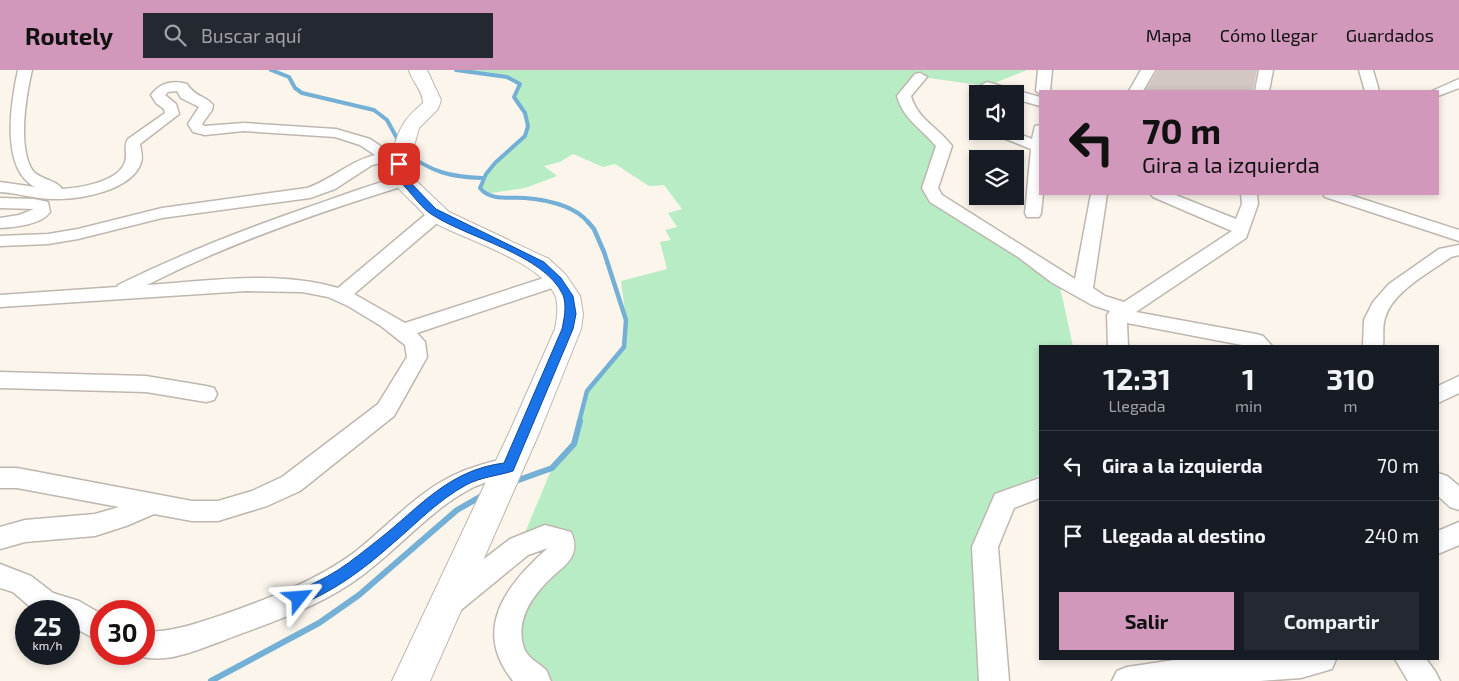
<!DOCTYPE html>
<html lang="es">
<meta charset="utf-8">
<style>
:root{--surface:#171b24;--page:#242831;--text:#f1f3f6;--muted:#9ea1a6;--line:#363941;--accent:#d298bb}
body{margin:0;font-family:"Exo 2",sans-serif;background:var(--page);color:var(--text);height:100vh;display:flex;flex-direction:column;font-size:19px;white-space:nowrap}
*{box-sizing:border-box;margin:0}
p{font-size:16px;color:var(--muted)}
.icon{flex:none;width:28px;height:28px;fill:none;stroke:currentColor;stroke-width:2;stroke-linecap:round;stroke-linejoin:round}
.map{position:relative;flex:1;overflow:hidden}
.panel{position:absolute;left:1039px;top:275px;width:400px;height:315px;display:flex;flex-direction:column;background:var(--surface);border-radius:0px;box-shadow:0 2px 8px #0003}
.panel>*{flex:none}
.hud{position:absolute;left:1039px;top:20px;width:400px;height:105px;border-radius:0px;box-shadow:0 2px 8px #0003;background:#d298bb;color:#111;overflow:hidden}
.buttons{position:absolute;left:969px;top:15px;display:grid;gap:10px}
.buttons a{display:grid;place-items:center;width:55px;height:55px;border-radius:0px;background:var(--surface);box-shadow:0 2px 8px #0003;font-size:25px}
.speed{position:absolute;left:15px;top:530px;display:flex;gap:10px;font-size:25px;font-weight:700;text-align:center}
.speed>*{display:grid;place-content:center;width:65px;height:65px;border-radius:50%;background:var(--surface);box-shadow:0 2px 8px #0003;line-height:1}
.speed small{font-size:12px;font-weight:400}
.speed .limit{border:8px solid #d22;background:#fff;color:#111}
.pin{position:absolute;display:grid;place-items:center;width:42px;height:42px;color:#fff;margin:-21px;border-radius:10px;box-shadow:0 2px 8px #0006}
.me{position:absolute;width:55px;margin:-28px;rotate:62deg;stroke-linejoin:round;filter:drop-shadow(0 0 4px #0008)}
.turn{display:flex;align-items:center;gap:18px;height:105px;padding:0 20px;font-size:22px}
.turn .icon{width:65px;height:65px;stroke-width:2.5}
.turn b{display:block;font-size:35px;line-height:42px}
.eta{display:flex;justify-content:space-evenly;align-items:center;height:85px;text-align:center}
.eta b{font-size:30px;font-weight:700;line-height:35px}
.primary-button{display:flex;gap:10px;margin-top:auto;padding:10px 20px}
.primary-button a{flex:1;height:58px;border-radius:0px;background:var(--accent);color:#111;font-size:20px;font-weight:700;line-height:58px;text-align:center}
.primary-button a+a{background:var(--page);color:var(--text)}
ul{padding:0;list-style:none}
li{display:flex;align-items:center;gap:15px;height:70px;padding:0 20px;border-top:1px solid var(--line)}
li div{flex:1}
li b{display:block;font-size:19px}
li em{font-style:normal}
header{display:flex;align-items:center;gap:30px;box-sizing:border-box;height:70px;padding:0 25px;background:var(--accent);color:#111}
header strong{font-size:24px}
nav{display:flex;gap:28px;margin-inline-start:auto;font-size:18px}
.search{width:350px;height:45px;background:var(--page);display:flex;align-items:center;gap:12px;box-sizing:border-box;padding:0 18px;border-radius:0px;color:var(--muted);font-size:19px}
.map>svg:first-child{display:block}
.green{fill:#b8ecc5}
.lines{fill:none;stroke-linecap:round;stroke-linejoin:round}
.stream-far2{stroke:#74b0d6;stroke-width:4}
.stream-far1{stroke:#74b0d6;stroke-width:4.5}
.stream{stroke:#74b0d6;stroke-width:6}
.building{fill:#d3c7c4}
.street-casing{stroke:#bdb7af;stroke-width:3}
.secondary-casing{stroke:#bdb7af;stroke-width:2}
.street{fill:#fff;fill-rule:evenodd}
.secondary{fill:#fff;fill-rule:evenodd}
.route{fill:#1a73e8;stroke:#114b97}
</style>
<header>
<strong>Routely</strong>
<div class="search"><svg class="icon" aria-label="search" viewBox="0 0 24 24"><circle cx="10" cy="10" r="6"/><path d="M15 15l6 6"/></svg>Buscar aquí</div>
<nav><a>Mapa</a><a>Cómo llegar</a><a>Guardados</a></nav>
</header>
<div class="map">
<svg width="1459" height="611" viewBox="0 0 1459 611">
<rect width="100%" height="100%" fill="#fbf5ec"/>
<!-- green -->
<path class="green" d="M456 0H1027L987 16 921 7 904 26 940 70 930 118 1058 208 1073 276H1040V404L1004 431 985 477 994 611H536L507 577 562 470 519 477 552 398 574 374 587 321 624 277 626 250 621 211 667 199 660 172 671 170 665 160 677 157 668 143 682 139 664 115 649 116 615 94 603 97 573 84 560 92 544 96 557 106 525 118 485 124 480 118C489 77 557 75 514 27L520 14C507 0 474 8 456 0Z"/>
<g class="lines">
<!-- stream-far2 -->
<path class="stream-far2" d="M271 0 289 7 295 18 302 23 374 40 387 50 399 72
M456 0 507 7 520 14 514 27 525 43 528 56 525 66 495 93 486 104 480 118C490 131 509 127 525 128 548 130 574 135 589 153
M406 83C432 102 450 107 482 108"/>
<!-- stream-far1 -->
<path class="stream-far1" d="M579 352 587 321 624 277 626 250 604 182 594 159 588 152"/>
<!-- stream -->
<path class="stream" d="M513 412 552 398 574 374 580 351
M211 611 319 553 359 525 457 440 485 424"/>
</g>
<!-- building -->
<path class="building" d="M1157 0H1257L1253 21H1145Z"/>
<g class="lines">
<!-- street casing -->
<g class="street-casing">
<path id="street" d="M18 0H32C26 26 17 78 33 101 41 110 57 110 62 119 79 118 119 112 125 92 128 84 123 76 128 69L165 43 164 39 156 33 151 25C160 13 172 10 187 14 196 28 205 25 213 35L212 40 202 54 204 56 244 53 336 59 370 69 407 94 405 97H393L386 92 372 95 335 119 310 128 162 148 78 169 48 174 0 176V166L48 164 78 159 162 138 307 118C331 110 350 91 375 85L360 75 335 67 244 61 205 65 193 62 188 54 199 37 181 28 177 21 168 22 165 25 176 34 179 44 140 74C141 80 143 87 141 93 131 121 79 130 53 129 35 129 18 123 0 122V112L35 117C0 99 11 32 18 0Z
M1038 0H1052L1050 21H1040V24L1036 21Z
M1141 0H1155L1143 21H1129Z
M1259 0H1273L1269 21H1255Z
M1359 0H1373L1379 21H1365Z
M920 3 927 7 911 26C917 49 939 58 952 76L938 118 942 125 1075 209 1091 124H1107L1093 218 1105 226 1124 232 1232 161 1153 127 1151 124H1173L1236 149 1242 134 1241 124H1257L1258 134 1246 168 1136 242 1256 264 1263 266 1272 276H1247L1127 253 1128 276H1108L1107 245 1110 241 1092 235 1051 212 1018 187 930 132 922 118 936 76C922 59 903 49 897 26L915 4Z
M1459 9V18L1438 26V21H1432Z
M987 12 1040 27V36L1015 29V24C1004 24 988 25 980 16Z
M1040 55V124H1043L1041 143 1039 147H1027L1025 143 1031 79 993 64 991 61H1012L1032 69 1035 56Z
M404 106 410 108 412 111 410 114C322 141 229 173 147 215 209 211 277 200 338 218L431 140H443L446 144 443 148 354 224 405 253 550 206 557 204 564 206 566 210 564 214 417 263 425 272 427 287 394 346 300 421 267 436 218 451H192L154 444 126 456 95 466 25 472 0 479V457L25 450 95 444 119 437 17 418H0V398H17L192 431H218L252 421 282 407 378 334 407 287 405 275 381 256 348 236 328 227 302 222 246 221 0 237V225L117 217 118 215C179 185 242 160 306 138 338 127 371 114 404 106Z
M1323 124H1347L1459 160V171L1325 127Z
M0 128 34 129 48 132 50 142C41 155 15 157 0 158V148L19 145 34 139 0 138Z
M1459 175V185L1451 187C1429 203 1393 221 1385 248 1382 257 1384 268 1383 276H1363L1364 250 1373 232 1389 214 1439 179Z
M0 302 146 306 206 316 214 318 217 324 214 330 206 332 146 322 0 318Z
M1459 306V323L1438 333V316Z
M508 388 516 390 520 397 516 404C500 409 485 411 470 419 425 443 393 486 350 514 311 540 266 554 222 571 194 581 163 596 134 584H144V562C173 562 198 553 225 544 270 528 316 511 355 482 387 457 416 423 454 405 471 397 489 392 508 388Z
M1438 403 1447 406 1459 416V440L1450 437 1438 426Z
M1040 408V428L1014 438 998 477 1009 611H979L972 477 995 424Z
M1459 452V475L1438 484V461Z
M545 455 571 462C575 471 576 479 571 488 567 495 558 501 552 507 533 525 516 548 523 575 526 588 538 592 546 600 548 603 549 608 551 611H513C471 559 507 514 548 478L528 485 461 540 451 543 441 540 437 531 441 522 510 469Z
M0 494 31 506 53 523 79 531 101 544V572L69 555V541H35L13 522 0 518Z
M1181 589H1336L1332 599 1301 608 1260 611H1112L1117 601 1127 597Z
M1395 589H1426L1435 601 1440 611H1408Z"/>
</g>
<!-- secondary casing -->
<g class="secondary-casing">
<path id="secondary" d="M409 0H427L441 30 438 39 419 58 409 94 412 107 449 142 549 189 566 205 580 226 583 244 581 259 540 361 430 611H392L510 361 555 259C557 249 559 235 555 225 539 191 468 171 435 153 426 148 418 137 410 130 392 113 386 104 393 80 400 57 404 49 423 33 423 20 412 12 409 0Z"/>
</g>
<!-- street -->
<use href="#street" class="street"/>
<!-- secondary -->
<use href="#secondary" class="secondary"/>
</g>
<!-- route -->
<path class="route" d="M396 92H402L408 110 436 139 544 192 561 208 573 226 576 244 573 259 513 401C497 406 481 407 466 415 437 431 416 454 391 475 364 499 333 522 299 535L293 533 291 528 293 523C308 516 324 509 338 500 352 491 365 480 378 470 419 438 448 400 504 393L562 259C564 249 567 236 563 225 544 184 467 168 431 144 422 138 414 127 407 119 400 112 393 103 396 92Z"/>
</svg>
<div class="buttons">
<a><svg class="icon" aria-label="sound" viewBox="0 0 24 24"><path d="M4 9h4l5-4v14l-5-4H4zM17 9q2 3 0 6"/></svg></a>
<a><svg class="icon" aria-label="layers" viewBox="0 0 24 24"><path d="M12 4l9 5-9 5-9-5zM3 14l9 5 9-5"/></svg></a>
</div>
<div class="speed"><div>25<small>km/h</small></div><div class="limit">30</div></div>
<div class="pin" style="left:399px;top:94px;background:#d93025"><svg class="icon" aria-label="arrive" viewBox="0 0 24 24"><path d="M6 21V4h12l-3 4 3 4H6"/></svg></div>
<svg class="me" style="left:299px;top:528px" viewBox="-20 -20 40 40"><path d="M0-17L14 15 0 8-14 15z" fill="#1a73e8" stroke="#fff" stroke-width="4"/></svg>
<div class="hud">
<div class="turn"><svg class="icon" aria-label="left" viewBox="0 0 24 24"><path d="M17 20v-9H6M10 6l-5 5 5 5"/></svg><div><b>70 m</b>Gira a la izquierda</div></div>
</div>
<section class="panel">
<div class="eta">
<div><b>12:31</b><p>Llegada</p></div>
<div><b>1</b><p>min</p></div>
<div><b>310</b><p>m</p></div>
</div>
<ul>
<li><svg class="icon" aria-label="left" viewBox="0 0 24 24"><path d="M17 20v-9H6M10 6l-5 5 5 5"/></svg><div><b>Gira a la izquierda</b></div><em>70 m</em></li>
<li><svg class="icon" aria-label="arrive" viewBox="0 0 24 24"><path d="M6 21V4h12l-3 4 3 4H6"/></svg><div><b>Llegada al destino</b></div><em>240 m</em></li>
</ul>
<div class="primary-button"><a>Salir</a><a>Compartir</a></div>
</section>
</div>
